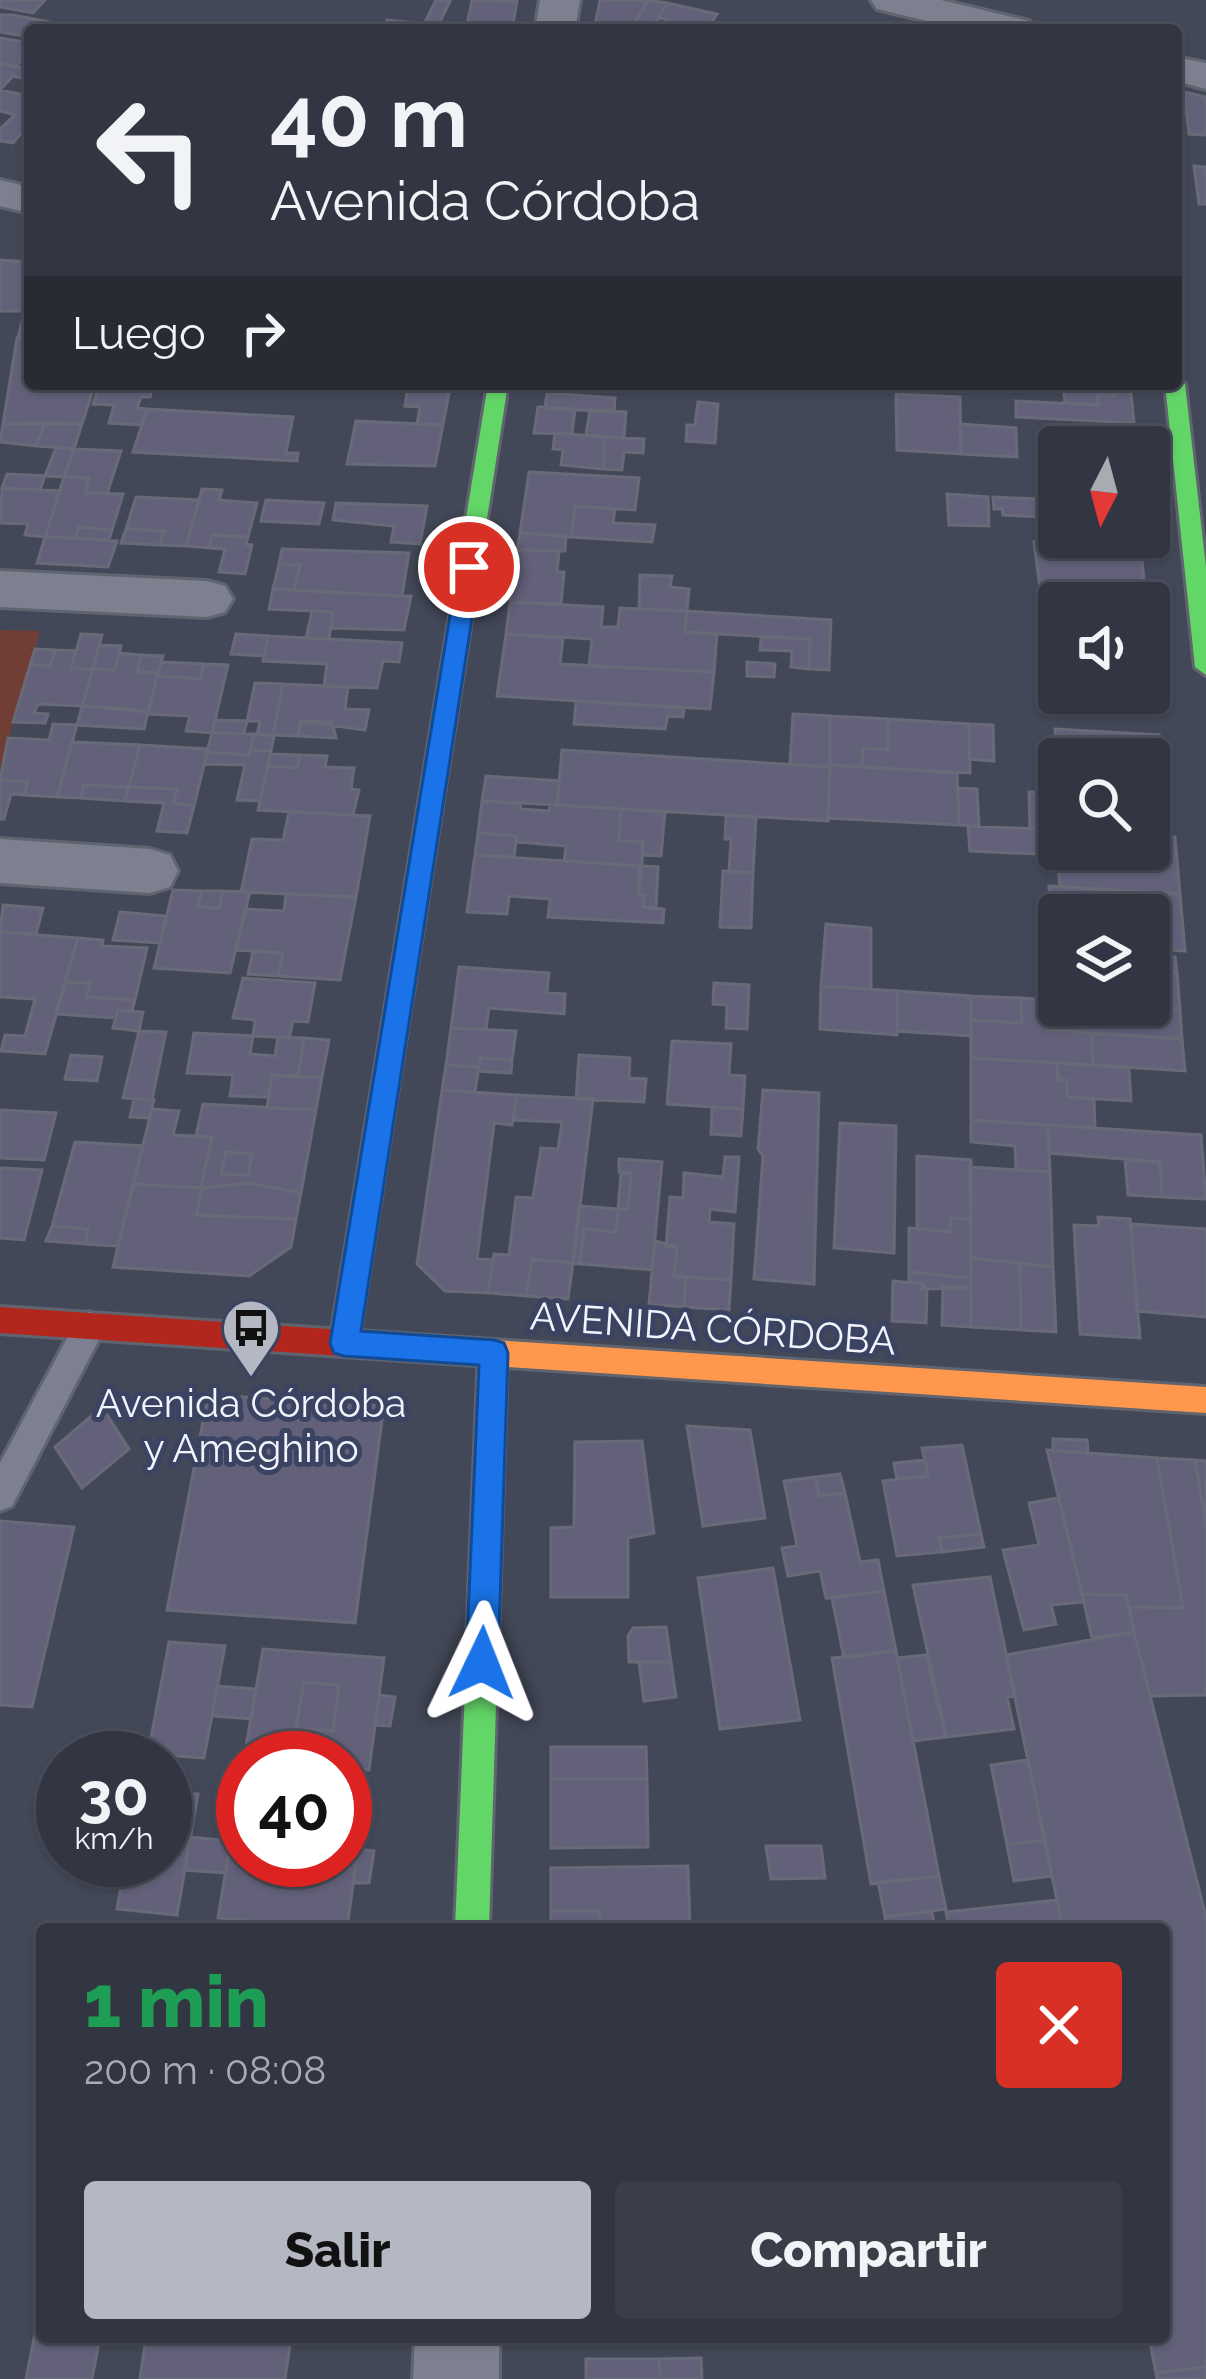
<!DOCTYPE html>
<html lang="es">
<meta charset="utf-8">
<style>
:root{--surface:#323642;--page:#3a3e49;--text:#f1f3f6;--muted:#a8abb2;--line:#4d505b;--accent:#b4b8c2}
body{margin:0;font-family:Raleway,sans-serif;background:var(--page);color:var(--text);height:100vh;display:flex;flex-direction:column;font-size:45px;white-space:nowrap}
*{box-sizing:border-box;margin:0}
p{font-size:39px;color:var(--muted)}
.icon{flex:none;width:66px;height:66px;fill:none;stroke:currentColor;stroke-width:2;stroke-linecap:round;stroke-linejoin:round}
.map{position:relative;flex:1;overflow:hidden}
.drawer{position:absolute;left:36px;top:1923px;width:1134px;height:420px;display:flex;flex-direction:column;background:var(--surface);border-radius:12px;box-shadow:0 3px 9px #0004,0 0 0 3px var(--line)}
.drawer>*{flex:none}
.guide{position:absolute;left:24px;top:24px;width:1158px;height:366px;border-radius:12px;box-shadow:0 3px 9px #0004,0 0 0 3px var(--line);background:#323642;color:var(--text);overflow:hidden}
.needle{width:78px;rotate:186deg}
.buttons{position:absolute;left:1038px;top:426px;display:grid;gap:24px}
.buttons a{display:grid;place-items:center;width:132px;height:132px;border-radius:12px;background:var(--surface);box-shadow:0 3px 9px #0004,0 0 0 3px var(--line);font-size:60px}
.speed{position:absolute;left:36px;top:1731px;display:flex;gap:24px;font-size:60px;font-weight:700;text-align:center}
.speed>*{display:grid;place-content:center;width:156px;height:156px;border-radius:50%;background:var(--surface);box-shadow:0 3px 9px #0004,0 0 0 3px var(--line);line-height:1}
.speed small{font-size:30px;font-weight:400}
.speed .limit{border:18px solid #d22;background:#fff;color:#111}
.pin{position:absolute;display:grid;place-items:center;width:102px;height:102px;color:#fff;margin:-51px;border:6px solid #fff;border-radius:50%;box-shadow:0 3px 12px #0007}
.me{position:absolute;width:132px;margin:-66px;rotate:2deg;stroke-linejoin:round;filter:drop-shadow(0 0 9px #0008)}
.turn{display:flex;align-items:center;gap:42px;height:252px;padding:0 48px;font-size:54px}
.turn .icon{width:156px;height:156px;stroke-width:2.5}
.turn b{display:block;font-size:84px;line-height:102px}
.then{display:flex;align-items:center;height:114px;padding:0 48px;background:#0003;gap:24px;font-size:45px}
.round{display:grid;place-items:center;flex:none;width:126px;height:126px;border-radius:12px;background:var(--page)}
.head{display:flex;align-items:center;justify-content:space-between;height:204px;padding:0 48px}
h1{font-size:72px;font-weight:800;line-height:90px;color:#1e9e55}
.primary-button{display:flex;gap:24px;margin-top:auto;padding:24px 48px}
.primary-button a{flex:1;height:138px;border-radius:12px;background:var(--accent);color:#111;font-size:48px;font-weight:800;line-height:138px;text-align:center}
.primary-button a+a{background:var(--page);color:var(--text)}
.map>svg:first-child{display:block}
.green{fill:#713e36}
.building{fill:#63617a;stroke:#696a78;stroke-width:3;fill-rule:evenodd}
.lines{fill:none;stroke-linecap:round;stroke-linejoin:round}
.lane-casing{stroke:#60646f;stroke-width:6}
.street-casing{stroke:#60646f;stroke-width:6}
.fast-casing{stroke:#60646f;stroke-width:6}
.slow-casing{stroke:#60646f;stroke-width:6}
.jam-casing{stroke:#60646f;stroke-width:6}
.lane{fill:#7d808e;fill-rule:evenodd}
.street{fill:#7d808e;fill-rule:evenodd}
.fast{fill:#63d668;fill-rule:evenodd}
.slow{fill:#ff974d;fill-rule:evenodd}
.jam{fill:#b3261e;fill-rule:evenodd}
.route{fill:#1a73e8;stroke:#114b97;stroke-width:3}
.labels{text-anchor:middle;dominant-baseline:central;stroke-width:10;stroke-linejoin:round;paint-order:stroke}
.street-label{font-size:39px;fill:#f1f4fb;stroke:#3a4361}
.poi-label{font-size:39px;fill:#f1f4fb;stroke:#3a4361}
</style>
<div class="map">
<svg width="1206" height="2379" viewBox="0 0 1206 2379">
<rect width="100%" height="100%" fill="#434858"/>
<!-- green -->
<path class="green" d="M0 630 40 631 0 768Z"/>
<!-- building -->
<path class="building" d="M0 0H45L33 13 0 7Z
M436 0 450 1 438 26 424 24Z
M472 0 517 1 512 30H466Z
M600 0H648L630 30H594Z
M648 0 667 3 652 30 631 29Z
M667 3 717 14 707 30 680 26 659 17Z
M0 15H13L81 28 30 30V37L0 32Z
M387 20 424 24 438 26 437 30H381Z
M0 38 30 43 17 67 0 63Z
M1 64 30 69V80L13 76 0 90 30 96V123L13 143 0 141V129L15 115 0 111V65Z
M1184 92 1206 97V135L1189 134Z
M1194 166 1206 167V204H1199Z
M0 260 30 262 24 311H0Z
M30 287V338H17H18Z
M17 338H30V384H95L82 424H3Z
M110 384H154L150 397H141L137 408 147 409 141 425 109 423 114 405 93 404 98 390H109Z
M1114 384H1130L1134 423 1016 417V401L1098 405 1097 396H1115Z
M408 385 450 388 443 425 417 424 420 407 405 406Z
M1063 385 1114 388 1115 396H1097L1098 405 1065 403Z
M547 393 615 398 614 412 545 408Z
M896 394 960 397 961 454 897 450Z
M698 402 718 404 715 443 686 441 687 425H695Z
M538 407 575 409 572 434 534 433Z
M147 409 293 417 286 453H298L297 461 133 452Z
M590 410 626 412 624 438 586 435Z
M356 421 443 425 435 466 347 464Z
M1110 422 1134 423 1136 442 1112 440Z
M45 423 82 424 74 449 36 446Z
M45 423 36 446 0 442 3 424Z
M960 424 1016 428 1017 457 961 454Z
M1043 429 1111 433 1112 440 1136 442V447H1059V460L1044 459Z
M555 433 604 437V469L561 465 563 450 553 449Z
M604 437 644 439 643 453 624 452 622 470 604 469Z
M56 447 74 449 64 477 45 476Z
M74 449 121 451 107 494 85 493 89 478 64 477Z
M1042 458 1059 460V500L1055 477H1044Z
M529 472 639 478 635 510 575 506 571 537 520 533Z
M7 474 45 476 40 490 2 488Z
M64 477 89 478 85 493 123 494 112 530 79 527 75 538 45 537Z
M2 488 60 491 45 537 25 535 28 524 0 523Z
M202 489 222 490 219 500 257 503 248 537 212 535 209 548 186 546Z
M947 494 988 497 989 526 949 525Z
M136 497 199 500 186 546 160 545 164 531 126 529Z
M993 497 1059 500V524L1042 523V517L1003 515 1002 509H994Z
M266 500 324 503 319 524 261 521Z
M336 503 427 506 420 544 391 542 394 526 333 520Z
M575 506 615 509 613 523 655 525 652 542 571 537Z
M1042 523 1059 524V537H1085V545L1045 543Z
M79 527 112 530 109 540 75 538Z
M126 529 164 531 160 545 121 543Z
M520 533 566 536 565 551 517 550Z
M212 535 248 537 246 544 252 545 245 574 219 572 225 549 209 548Z
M45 537 75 538 117 541 108 567 37 563Z
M1085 537H1145L1147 548 1085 545Z
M1034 542 1141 548 1145 593 1040 588Z
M282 549 409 553 402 596 294 590 300 565 279 564Z
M517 550 559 551 557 572H564L561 604 510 602Z
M279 564 300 565 294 590 273 589Z
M640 575 672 576 670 587 689 589 687 611 639 609Z
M1040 588 1064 589 1065 600H1071L1059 603V633L1046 632Z
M273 589 402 596H411L404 630 331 628 333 612 269 609Z
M1081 590 1145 593 1146 603H1082Z
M510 602 603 607 601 627H618L620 608 687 611 685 632 717 634 714 672 589 666 592 639 506 634Z
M312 611 333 612 329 639 306 638Z
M687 611 831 620 829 670 809 669 810 639 685 632Z
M81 634 102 635 93 669 71 668Z
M236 634 268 636 264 656 231 654Z
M506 634 563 638 560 664 714 672 710 709 497 696Z
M268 636 329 639 402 643 399 662 383 661 377 688 348 687 324 686 327 664 263 661Z
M761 637 810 639 809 669 791 667 792 651 760 650Z
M99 645 121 646 115 670 93 669Z
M35 649 55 650 50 666 30 665Z
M55 650 76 651 71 668 93 669 82 706 38 704 34 713 48 714 45 723 13 722 30 665 50 666Z
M119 653 141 655 137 672 158 673 148 712 82 706 93 669 115 670Z
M141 655 163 656 158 673 137 672Z
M161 662 204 664 200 679 157 676Z
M747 662 775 664 774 677 747 676Z
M204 664 228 665 212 733 186 731 190 716 148 714 157 676 200 679Z
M255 683 283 684 273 735H257L260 721H247Z
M283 684 348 687 345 709 369 710 365 730 301 721 298 736 273 735Z
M576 701 684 708 683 717 668 716 665 729 574 724Z
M82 706 129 709 148 712 144 729 77 725Z
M793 714 830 716V767L790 764Z
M830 716 888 719V750L863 748 862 767 830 765Z
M888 719 969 724 970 773 862 767 863 748 888 750Z
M215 720 247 721 244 734 212 733Z
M301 721 332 722 336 738 298 736Z
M53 724 77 725 57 797 24 795 28 782 0 780 8 738 49 740Z
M969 724 993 725 994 761 969 759Z
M1055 729 1159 735 1162 770H1149V759H1059L1057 764Z
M212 733 254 734 249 755 207 752Z
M254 734 274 736 271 751 250 750Z
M72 742 140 745 129 787 84 785 81 798 57 797Z
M140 745 208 749 194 806 173 803 177 789 129 787Z
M250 750 271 751 260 801 237 800 245 765 205 764 207 752 249 755Z
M562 750 830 767 828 821 557 805Z
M270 754 300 755 297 768 268 766Z
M300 755 327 756 325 767 354 768 351 789 359 790 353 815 258 810 268 766 297 768Z
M830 765 957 773 959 825 828 818Z
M486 776 559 781 557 805 482 801Z
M0 780 28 782 24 795 11 794 4 819H0Z
M84 785 129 787 125 801 81 798Z
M129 787 177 789 173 803 194 806 187 833 157 831 164 803 125 801Z
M958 788 977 789 979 826 959 825Z
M1029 792 1051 793 1053 830 1030 829Z
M1149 798 1165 799 1168 836 1149 835Z
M482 801 521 803 520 809 549 811 550 805 621 809 619 841 643 842 642 866 564 861 566 846 516 842 517 836 478 833Z
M621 809 665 812 661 856 642 855 643 842 619 841Z
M289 812 370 816 356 897 241 892 252 839 283 840Z
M726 815 756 817 753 873 729 872 731 839H725Z
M968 826 1059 830V849H1149V835L1175 837 1180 894 1060 887 1057 855 970 851Z
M478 833 517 836 514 857 475 855Z
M475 855 640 866 638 895 644 896 643 907 664 909 663 923 548 917 550 899 509 896 507 914 467 912Z
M642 866 658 867 656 909 643 907 644 896 638 895Z
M723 871 753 873 751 928 720 927Z
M1049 886 1180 894 1185 951 1149 948V915H1059V942L1051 941Z
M173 890 202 891 197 907 219 908 223 891 250 892 230 973 154 968Z
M202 891H223L219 908 197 907Z
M286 894 356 897 340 980 278 976 283 953 236 950 245 909 284 911Z
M3 905 43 908 36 934 0 932Z
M120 912 166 916 160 943 113 940Z
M826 924 871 928V989L821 986Z
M0 932 78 938 45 1054 1 1051 5 1035 25 1036 35 999 0 997Z
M78 938 103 940 102 946 147 948 135 1000 86 997 91 983 65 982Z
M253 951 283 953 278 976 248 974Z
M1150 955 1175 957 1177 972 1151 970Z
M459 967 549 973 547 993 565 994 564 1014 489 1008 486 1029 451 1028Z
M1149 970 1177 972 1180 1009 1123 1005H1149Z
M243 978 315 983 308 1022 293 1021 289 1038 253 1036 255 1020 233 1018Z
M65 982 91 983 86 997 135 1000 132 1011 118 1010 116 1018 56 1014Z
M714 983 749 985 747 1029 726 1028 727 1005 713 1004Z
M821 986 897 991V1035L820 1029Z
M897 991 971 996V1036L897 1031Z
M971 996 1021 998 1022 1023 971 1020Z
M1021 998 1046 1000 1048 1030 1091 1033 1093 1065 971 1058V1020L1022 1023Z
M1046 1000 1059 1001V1005L1180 1009 1182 1039 1048 1030Z
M118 1010 143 1012 139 1031 113 1028Z
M451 1028 516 1031 512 1060 480 1058 479 1067 446 1065Z
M139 1031 166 1032 152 1100 123 1098Z
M194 1033 253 1036 250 1054 275 1056 278 1037 304 1038 298 1077 272 1075 268 1097 230 1096 233 1075 187 1073Z
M1091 1033 1182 1039 1185 1071 1093 1065Z
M304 1038 329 1040 322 1077H298Z
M672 1041 731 1044 729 1075 745 1076 743 1109 667 1104Z
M71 1055 102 1057 97 1081 65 1079Z
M579 1055 630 1058 629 1078 646 1079 644 1102 576 1099Z
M480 1058 512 1060 511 1073 478 1071Z
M971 1058 1057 1063 1058 1080H1067V1097L1094 1099 1095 1128 971 1120Z
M1057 1063 1129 1068 1131 1101 1067 1097V1080H1058Z
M446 1065 479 1067 475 1092 442 1090Z
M272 1075 322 1077 316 1110 267 1108Z
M442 1090 517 1095 512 1125 494 1123 493 1132 477 1259 493 1260 488 1293 445 1291 417 1264Z
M763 1090 819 1093 814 1284 754 1279 763 1156 758 1149Z
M517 1095 593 1099 573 1263 532 1259 526 1296 488 1293 494 1254 509 1255 516 1197 533 1198 541 1148 558 1149 562 1122 513 1120Z
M134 1099 154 1100 149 1118 130 1117Z
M203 1104 316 1110 301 1193 249 1183 201 1188 212 1137 196 1136ZM226 1152 252 1154 248 1175 221 1174Z
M712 1107 743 1109 741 1136 711 1134Z
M152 1109 179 1111 173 1135 212 1137 201 1188 133 1184Z
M0 1110 56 1113 44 1160 0 1158Z
M971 1120 1048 1125 1050 1172 1016 1170 1015 1146 971 1142Z
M840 1123 896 1126 894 1253 834 1248Z
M1048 1125 1201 1135 1206 1199 1162 1197 1160 1162 1049 1153Z
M75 1142 143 1146 118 1246 85 1244 88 1229 52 1226Z
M226 1152 252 1154 248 1175 221 1174Z
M917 1156 971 1160V1219L951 1218 950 1232 917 1229Z
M725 1157H739L735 1212 710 1209 709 1222 734 1224 731 1280 674 1276 677 1247H666L670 1197 683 1198 684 1173 723 1177Z
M619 1159 662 1162 652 1270 580 1264 584 1229 616 1232 618 1209H628L631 1173 619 1172Z
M1125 1160 1160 1162 1162 1197 1128 1195Z
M970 1167 1050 1172 1053 1267 971 1258Z
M0 1168 42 1170 24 1240 0 1238Z
M621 1173H631L628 1209H618Z
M249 1183 301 1193 296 1219 196 1215 202 1188Z
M133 1184 202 1188 196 1215 296 1219 291 1247 249 1276 113 1267Z
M579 1206 618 1209 616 1232 584 1229 580 1264 573 1263Z
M1098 1217 1130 1219 1140 1338 1080 1334 1074 1225 1099 1226Z
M951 1218 971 1219V1278L909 1272V1228L950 1232Z
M1131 1224 1206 1229V1317L1137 1311Z
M52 1226 88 1229 85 1244 46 1241Z
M655 1241 677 1247 674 1276 686 1277 684 1307 649 1304Z
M971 1258 1020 1263 1021 1330 971 1327Z
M532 1259 573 1263 568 1299 526 1296Z
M1020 1263 1053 1267 1056 1332 1021 1330Z
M909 1272 971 1278V1288L922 1289 923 1284 909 1282Z
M686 1277 731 1280 729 1310 684 1307Z
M893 1281 923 1284 927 1290 926 1323 892 1321Z
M943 1286 971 1288V1327L942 1325Z
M208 1395 384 1405 355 1623 167 1610Z
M102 1407 129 1449 82 1488 55 1447Z
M687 1426 750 1430 765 1518 703 1526Z
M1053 1439 1087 1440 1088 1453 1053 1451Z
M642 1441 654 1533 628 1538V1597H551V1528L574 1527 575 1442Z
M962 1445 981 1534 939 1538 942 1552 897 1556 883 1481 928 1476 922 1448Z
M1047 1450 1157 1458 1183 1608 1129 1607 1126 1595 1082 1594Z
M1157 1458 1195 1460 1206 1523V1695L1150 1696 1134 1632 1129 1607 1183 1608Z
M925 1460 928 1476 897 1479 894 1463Z
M1195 1460 1206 1461V1523Z
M840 1474 845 1493 819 1496 815 1477Z
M815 1477 819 1496 845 1493 860 1562 878 1560 884 1591 826 1598 820 1571 788 1576 782 1548 797 1546 784 1481Z
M1059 1498 1084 1602 1051 1605 1056 1624 1024 1630 1003 1550 1039 1545 1029 1503Z
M0 1521 74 1527 32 1707 0 1705Z
M981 1534 984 1547 942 1552 939 1538Z
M773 1568 800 1720 720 1729 698 1578Z
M990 1577 1015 1696 1007 1697 1014 1729 946 1737 913 1585Z
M884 1591 896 1651 844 1658 832 1598Z
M1082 1594 1126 1595 1134 1632 1092 1638Z
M666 1627 671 1662H629L628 1636 633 1628Z
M1134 1632 1206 1917V2367L1156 2373 1149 2337H1164V1929H1063L1006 1655Z
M169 1642 225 1646 204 1758 148 1754Z
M263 1649 384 1658 369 1770 345 1768V1758H244ZM304 1682 339 1685 333 1731 296 1728Z
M896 1651 939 1876 871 1884 832 1658Z
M926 1655 946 1737 913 1741 897 1658Z
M639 1662H671L676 1697 644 1701Z
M304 1682 339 1685 333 1731 296 1728Z
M217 1686 256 1689 251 1719 212 1716Z
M379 1695 395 1697 390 1726 375 1725Z
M551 1747H646L647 1779H551Z
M1028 1760 1045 1840 1007 1845 991 1765Z
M551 1779H647L648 1847 551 1848Z
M165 1791 198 1794 177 1915 117 1909 126 1860H165Z
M238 1797 243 1798V1860H280L276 1884 307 1888 312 1860H345V1805L364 1807 347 1928 218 1918Z
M190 1837 231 1841 226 1873 184 1870Z
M1045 1840 1052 1876 1014 1881 1007 1845Z
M766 1846H821L825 1878 771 1879Z
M358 1849 374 1851 369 1883H353Z
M280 1860H312L307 1888 276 1884Z
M688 1866 690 1929H600V1911H551V1868Z
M939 1876 946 1909 885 1917 878 1882Z
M1057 1900 1063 1929H949L946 1912Z
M551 1911H600V1929H551Z
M932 1911 935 1929H887L885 1917Z
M37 2323H42V2337H100L92 2379H26Z
M146 2337 290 2345 285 2379H140Z
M701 2358 702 2379H660L659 2359Z
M586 2359H659L660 2379H586Z
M1206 2367V2379H1157L1156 2373Z"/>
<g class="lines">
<!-- lane casing -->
<g class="lane-casing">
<path id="lane" d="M90 1312 101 1316 106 1326 12 1506 0 1511V1463L79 1316Z"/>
</g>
<!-- street casing -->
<g class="street-casing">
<path id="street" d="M540 0H580L575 30H535Z
M871 0H941L1029 21 1035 30H965L877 9Z
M1176 57 1206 63V89L1176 81Z
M0 180 30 187V213L0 206Z
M0 571 207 581 225 586 233 599 225 612 207 617 0 607Z
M0 839 150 849 170 855 178 871 170 887 150 893 0 883Z
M415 2337H499V2379H413Z"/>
</g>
<!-- fast casing -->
<g class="fast-casing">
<path id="fast" d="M1176 378 1185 384 1206 567V675L1195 667 1165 384H1176Z
M488 384H508L469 634 458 642 447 634Z
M493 1340 503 1344 507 1353 489 1929H455L479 1353 483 1344Z"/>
</g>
<!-- slow casing -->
<g class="slow-casing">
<path id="slow" d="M458 626 469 634 358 1343 354 1352 344 1356 334 1352 330 1343 447 634Z
M402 1334 1206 1387V1413L402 1360 392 1356 388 1347 392 1338Z"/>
</g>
<!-- jam casing -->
<g class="jam-casing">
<path id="jam" d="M0 1307 402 1334 412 1338 416 1347 412 1356 402 1360 0 1333Z"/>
</g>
<!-- lane -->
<use href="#lane" class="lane"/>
<!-- street -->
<use href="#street" class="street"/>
<!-- fast -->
<use href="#fast" class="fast"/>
<!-- slow -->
<use href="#slow" class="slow"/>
<!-- jam -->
<use href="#jam" class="jam"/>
</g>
<!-- route -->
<path class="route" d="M469 559 480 567 361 1331 494 1340 504 1343 508 1353 498 1663 493 1674 482 1678 471 1674 466 1663 479 1365 344 1356 334 1353 330 1343 458 567Z"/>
<!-- icons -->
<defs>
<g id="bus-pin" transform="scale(3)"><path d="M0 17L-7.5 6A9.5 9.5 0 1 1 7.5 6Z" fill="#b4b8c2" stroke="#3a4361"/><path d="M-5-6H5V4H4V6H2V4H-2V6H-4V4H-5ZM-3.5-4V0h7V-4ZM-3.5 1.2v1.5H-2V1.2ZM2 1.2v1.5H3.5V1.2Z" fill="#111"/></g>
</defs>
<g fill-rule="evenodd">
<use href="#bus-pin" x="251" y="1328"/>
</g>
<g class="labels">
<!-- street labels -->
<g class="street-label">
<text transform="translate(713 1328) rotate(4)">AVENIDA CÓRDOBA</text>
</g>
<!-- poi labels -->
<g class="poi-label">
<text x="251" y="1403">Avenida Córdoba<tspan x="251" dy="45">y Ameghino</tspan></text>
</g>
</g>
</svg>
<div class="buttons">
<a><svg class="needle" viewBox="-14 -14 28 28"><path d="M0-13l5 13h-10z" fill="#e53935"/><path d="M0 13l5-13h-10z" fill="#a8abb2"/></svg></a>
<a><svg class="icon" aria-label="sound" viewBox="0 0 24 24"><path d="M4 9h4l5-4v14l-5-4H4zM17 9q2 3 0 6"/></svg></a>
<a><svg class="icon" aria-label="search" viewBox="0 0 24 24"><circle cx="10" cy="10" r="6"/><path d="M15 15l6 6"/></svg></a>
<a><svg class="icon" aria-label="layers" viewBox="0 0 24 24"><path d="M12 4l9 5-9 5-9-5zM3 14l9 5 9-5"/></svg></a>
</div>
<div class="speed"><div>30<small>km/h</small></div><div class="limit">40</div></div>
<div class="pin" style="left:469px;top:567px;background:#d93025"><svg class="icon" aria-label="arrive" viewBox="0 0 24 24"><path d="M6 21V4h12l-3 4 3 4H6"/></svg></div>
<svg class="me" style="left:482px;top:1663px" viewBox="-20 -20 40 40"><path d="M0-17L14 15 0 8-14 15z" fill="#1a73e8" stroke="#fff" stroke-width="4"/></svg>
<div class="guide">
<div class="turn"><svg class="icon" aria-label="left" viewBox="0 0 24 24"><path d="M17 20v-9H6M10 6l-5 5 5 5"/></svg><div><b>40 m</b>Avenida Córdoba</div></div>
<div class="then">Luego<svg class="icon" aria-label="right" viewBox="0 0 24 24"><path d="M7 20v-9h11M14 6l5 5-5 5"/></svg></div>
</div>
<section class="drawer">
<div class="head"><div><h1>1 min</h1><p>200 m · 08:08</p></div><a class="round" style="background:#d93025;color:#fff"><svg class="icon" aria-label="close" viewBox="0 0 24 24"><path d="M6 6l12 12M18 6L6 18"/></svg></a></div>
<div class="primary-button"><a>Salir</a><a>Compartir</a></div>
</section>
</div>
